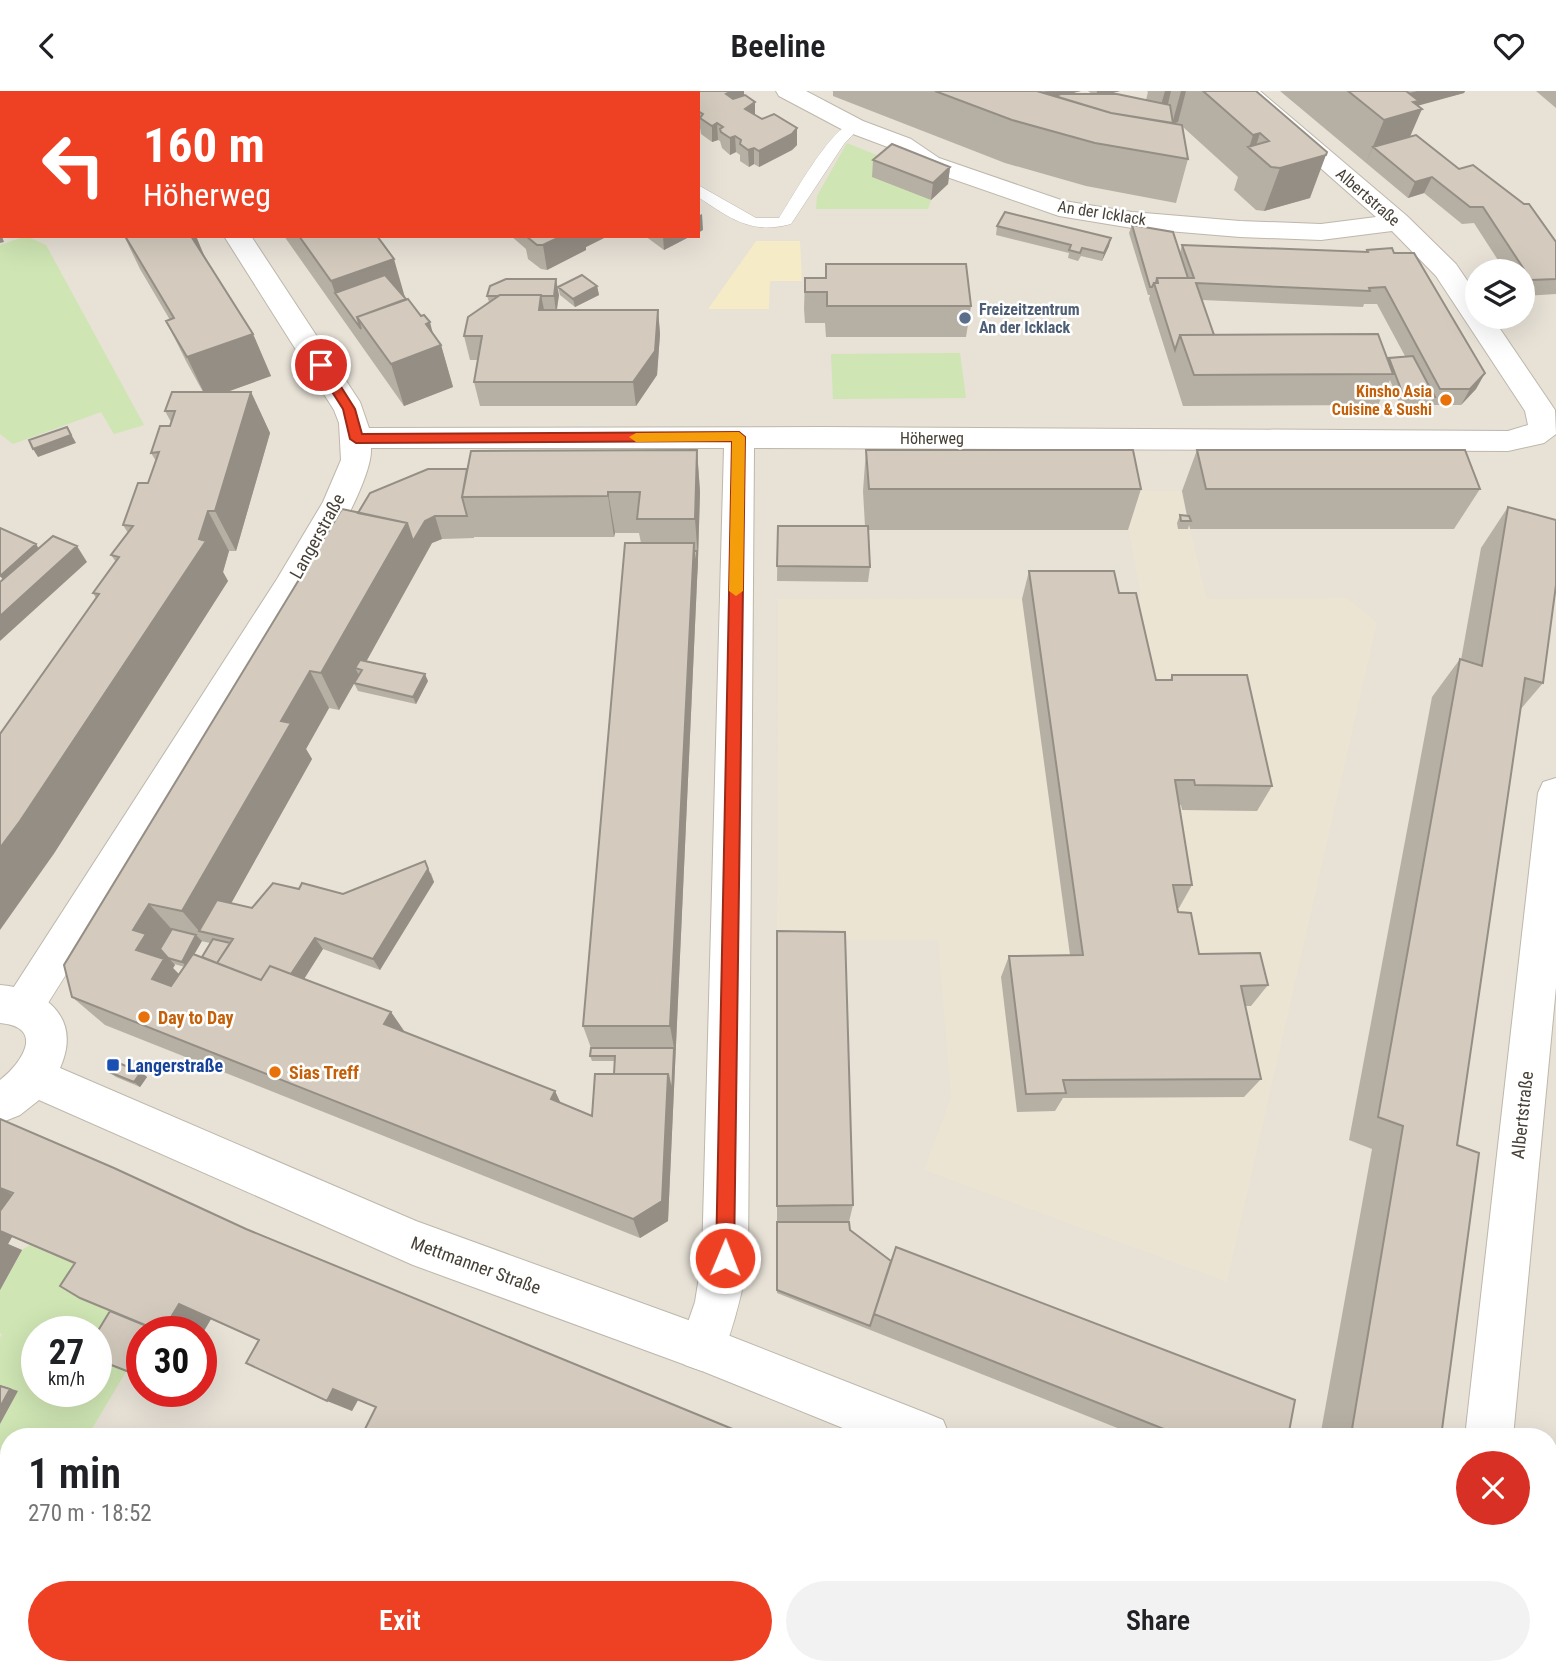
<!DOCTYPE html>
<meta charset="utf-8">
<style>
:root{--surface:#fff;--page:#f2f2f2;--text:#202124;--muted:#757577;--accent:#ee4124}
body{margin:0;font-family:"Roboto Condensed",sans-serif;background:var(--page);color:var(--text);height:100vh;display:flex;flex-direction:column;font-size:26px;white-space:nowrap}
*{box-sizing:border-box;margin:0}
p{font-size:23px;color:var(--muted)}
.icon{flex:none;width:38px;height:38px;fill:none;stroke:currentColor;stroke-width:2;stroke-linecap:round;stroke-linejoin:round}
.map{position:relative;flex:1;overflow:hidden}
.details{position:absolute;left:0px;top:1337px;width:1558px;height:247px;display:flex;flex-direction:column;background:var(--surface);border-radius:28px 28px 0 0;box-shadow:0 7px 28px #0002}
.details>*{flex:none}
.banner{position:absolute;left:0px;top:0px;width:700px;height:147px;box-shadow:0 7px 28px #0002;background:#ee4124;color:#fff;overflow:hidden}
.buttons{position:absolute;left:1465px;top:168px;display:grid;gap:14px}
.buttons a{display:grid;place-items:center;width:70px;height:70px;border-radius:50%;background:var(--surface);box-shadow:0 7px 28px #0002;font-size:35px}
.speed{position:absolute;left:21px;top:1225px;display:flex;gap:14px;font-size:35px;font-weight:700;text-align:center}
.speed>*{display:grid;place-content:center;width:91px;height:91px;border-radius:50%;background:var(--surface);box-shadow:0 7px 28px #0002;line-height:1}
.speed small{font-size:18px;font-weight:400}
.speed .limit{border:10px solid #d22;background:#fff;color:#111}
.pin{position:absolute;display:grid;place-items:center;width:60px;height:60px;color:#fff;margin:-30px;border:4px solid #fff;border-radius:50%;box-shadow:0 2px 7px #0007}
.me{position:absolute;width:77px;margin:-38px;rotate:1deg;stroke-linejoin:round;filter:drop-shadow(0 0 5px #0008)}
.turn{display:flex;align-items:center;gap:24px;height:147px;padding:0 28px;font-size:32px}
.turn .icon{width:91px;height:91px;stroke-width:2.5}
.turn b{display:block;font-size:49px;line-height:60px}
.round{display:grid;place-items:center;flex:none;width:74px;height:74px;border-radius:37px;background:var(--page)}
.headline{display:flex;align-items:center;justify-content:space-between;height:119px;padding:0 28px}
h1{font-size:42px;font-weight:600;line-height:52px}
.button{display:flex;gap:14px;margin-top:auto;padding:14px 28px}
.button a{flex:1;height:80px;border-radius:42px;background:var(--accent);color:#fff;font-size:28px;font-weight:600;line-height:80px;text-align:center}
.button a+a{background:var(--page);color:var(--text)}
header{display:flex;justify-content:space-between;align-items:center;height:91px;padding:0 28px;background:var(--surface);font-size:32px;font-weight:600}
.map>svg:first-child{display:block}
.residential{fill:#e7e1d6;fill-rule:evenodd}
.education{fill:#ebe4d3}
.green{fill:#cfe5b3}
.sand{fill:#f5ebc6}
.lines{fill:none;stroke-linecap:round;stroke-linejoin:round}
.service-casing{stroke:#beb7ab;stroke-width:1}
.pedestrian-casing{stroke:#beb7ab;stroke-width:2}
.minor-casing{stroke:#beb7ab;stroke-width:2}
.tertiary-casing{stroke:#beb7ab;stroke-width:2}
.service{fill:#fff;fill-rule:evenodd}
.pedestrian{fill:#fff;fill-rule:evenodd}
.minor{fill:#fff;fill-rule:evenodd}
.tertiary{fill:#fff;fill-rule:evenodd}
.tram{stroke:#979797;stroke-width:2}
.wall{fill:#b6afa3;fill-rule:evenodd}
.shaded-wall{fill:#948e85}
.building{fill:#d4cbbe;stroke:#948e85;stroke-width:2}
.route{fill:#ee4124;stroke:#9b2a17;stroke-width:2}
.slow{fill:#f59e0b}
.service-dot{fill:#5c6f8a;stroke:#fff;stroke-width:2.5}
.food-dot{fill:#e8710a;stroke:#fff;stroke-width:2.5}
.transit-dot{fill:#1a4fb4;stroke:#fff;stroke-width:2.5}
.labels{text-anchor:middle;dominant-baseline:central;stroke-width:5;stroke-linejoin:round;paint-order:stroke}
.far-street-label{font-size:16px;fill:#464037;stroke:#fff}
.far-service-label{font-size:16px;font-weight:bold;fill:#4e5e75;stroke:#fff;text-anchor:start}
.far-food-label{font-size:16px;font-weight:bold;fill:#c56008;stroke:#fff;text-anchor:end}
.street-label{font-size:18px;fill:#464037;stroke:#fff}
.food-label{font-size:18px;font-weight:bold;fill:#c56008;stroke:#fff;text-anchor:start}
.transit-label{font-size:18px;font-weight:bold;fill:#164399;stroke:#fff;text-anchor:start}
</style>
<header><svg class="icon" aria-label="back" viewBox="0 0 24 24"><path d="M15 5l-7 7 7 7"/></svg>Beeline<svg class="icon" aria-label="heart" viewBox="0 0 24 24"><path d="M12 20l-8-8c-3-5 5-10 8-4 3-6 11-1 8 4z"/></svg></header>
<div class="map">
<svg width="1556" height="1583" viewBox="0 0 1556 1583">
<rect width="100%" height="100%" fill="#f3f0e8"/>
<!-- residential -->
<path class="residential" d="M0 0H1556V1444L1549 1442V1346H9V1575H1120L1116 1579 1104 1583H0ZM2 2H698V145H2ZM1477 180H1522V226H1477ZM37 1241H96V1300H37ZM142 1241H201V1300H142Z"/>
<!-- education -->
<path class="education" d="M1122 400H1181L1207 508 1347 507 1377 532 1227 1191 924 1079 951 1006 938 849H777L778 508 1141 507Z"/>
<!-- green -->
<path class="green" d="M847 52 891 70 931 109 928 118H816L817 105Z
M26 145 46 154 144 334 114 343 101 321 13 353 0 343V154Z
M960 262 966 307 833 308 831 263Z
M30 1154 93 1181 117 1223 96 1259V1241H37V1300H96V1267L127 1279 87 1346H9V1575H29L24 1583H0V1333L18 1300 0 1294V1247L2 1243 0 1242V1199L22 1159Z"/>
<!-- sand -->
<path class="sand" d="M756 150H800L802 190H770L769 218H708Z"/>
<g class="lines">
<!-- service casing -->
<g class="service-casing">
<path id="service" d="M854 31 861 35 844 53 791 133C751 144 730 127 698 106V94L756 127H779C794 104 830 37 854 31Z"/>
</g>
<!-- pedestrian casing -->
<g class="pedestrian-casing">
<path id="pedestrian" d="M471 0H494L495 2H472Z
M591 0H616L590 2Z"/>
</g>
<!-- minor casing -->
<g class="minor-casing">
<path id="minor" d="M127 0H151L152 2H128Z
M776 0H806L863 30 911 48 939 67 1064 110 1132 121 1240 130 1321 133 1376 126 1233 0H1260L1407 125 1456 173 1477 204V226H1492L1555 319 1556 343 1544 352 1508 360 754 357 748 1167C742 1205 733 1238 719 1274L702 1280 685 1274 679 1257 695 1211 702 1167 724 357H371C374 403 266 562 237 608 171 715 105 822 38 928L24 934 10 928 4 915 10 902 277 488 323 411 341 369 339 332 334 319 224 145H251L360 311 369 337 821 336 1508 340 1528 334 1525 320 1436 185 1392 140 1321 149 1240 146 1132 137 1059 125 921 77 893 58 845 40 779 5Z
M1556 687V896L1513 1346H1465L1538 702 1543 691Z
M1457 1575H1509V1583H1457Z"/>
</g>
<!-- tertiary casing -->
<g class="tertiary-casing">
<path id="tertiary" d="M146 0H176L145 2Z
M0 894C47 898 82 928 60 977L416 1130 702 1234 926 1322 943 1329 950 1346H865L702 1280 413 1174 39 1009 20 1024 0 1032V989C23 971 45 936 0 932Z
M1146 1575H1198L1197 1583H1145Z
M1320 1575H1378L1381 1583H1323Z"/>
</g>
<!-- service -->
<use href="#service" class="service"/>
<!-- pedestrian -->
<use href="#pedestrian" class="pedestrian"/>
<!-- minor -->
<use href="#minor" class="minor"/>
<!-- tertiary -->
<use href="#tertiary" class="tertiary"/>
<!-- tram -->
<path class="tram" d="M1445 1583 1507 1576 1556 1575"/>
</g>
<!-- wall -->
<path class="wall" d="M265 0H369L364 2H267Z
M652 0H744V5L755 24 762 28 797 37V54L792 59 759 76 754 73 749 76 740 70V64L736 61 730 64 722 57 720 50 718 49 712 51 701 43 700 37 698 36V2H652Z
M833 0H1081L1068 3H1092L1088 0H1120L1108 3 1147 10 1146 9 1148 1 1147 0H1256L1310 107 1264 120 1256 119 1234 99 1238 86 1183 36 1188 68 1176 112 1086 95 1005 72 833 5Z
M1280 0H1465L1464 2 1417 14 1410 45 1459 78 1556 151V203L1522 205V180H1505L1474 132 1462 133 1424 102 1408 107Z
M1536 0H1556V17Z
M873 69 950 76 948 93 931 109 872 86Z
M1132 134 1180 162 1182 154 1366 161 1367 159 1394 162 1485 282 1476 298 1461 314H1400L1390 289 1378 314 1183 315 1149 208 1150 204H1148L1129 142ZM1202 209 1363 216 1364 213H1377L1405 265 1389 267 1388 269 1214 244Z
M997 135 1109 155 1102 170 1081 165 1078 170 1068 167 1069 162 996 144Z
M124 145H196L205 166 253 243 271 285 227 301H251L270 342 236 460H229L223 481 228 490 53 764 96 507 93 502 116 471 111 464 128 442 123 434 148 392 156 370 151 362 170 335 171 331 165 320 203 301 187 272 166 230 170 229 140 178Z
M284 145H377L406 208 441 254 453 296 404 315Z
M511 145H608L586 156V159L547 179 541 178 528 168 526 158Z
M645 145H691L664 159Z
M826 173 971 215 966 246H826L825 232H805L804 218 805 187H826Z
M597 195 599 204 575 216 560 204 558 196Z
M559 204 557 219H658L660 243 657 284 636 315H480L474 291 478 269H470L464 245 489 211 487 205Z
M697 359 700 401 698 468 668 1130 640 1147 105 934 72 906 358 422 467 378ZM615 442H639L641 452 583 935 591 957 590 965 592 970H615L614 983 592 1025 561 1013 555 1000 405 941 391 921 304 888 323 858 380 879 434 791 431 782 343 803 299 798 252 817 231 812 312 668 306 658 329 617 339 619 359 584 354 592 358 600 416 613 428 590 366 571 432 452 442 448 474 447V446H614ZM201 850 210 852 202 866 194 863ZM174 873 185 876 179 883 173 877 175 874Z
M866 359 1141 398 1128 439H868L870 476 868 491 777 490 778 435H865L863 400Z
M1197 359 1480 398 1454 438H1190L1189 434 1188 438H1178L1177 432 1180 424 1187 425 1182 400Z
M1508 416 1543 592 1520 619 1457 1054 1441 1346H1320L1372 1058 1349 1049 1432 606 1460 568 1461 569 1481 457Z
M1029 480 1119 502 1156 589H1170L1172 584 1272 695 1257 720 1182 719 1181 714H1179L1192 794 1179 817H1177L1178 821 1199 863 1268 894 1251 915H1245L1261 988 1244 1006 1063 1007 1055 1020 1017 1021 1001 886 1009 865 1070 864 1022 508Z
M777 840 853 1114 849 1131 850 1139 891 1170 1288 1346H1140L777 1202Z
M109 981H141L147 986 140 996 116 986Z
M0 1028 246 1138 752 1346 364 1340 376 1317 358 1309 352 1320 259 1250 211 1228 201 1245V1241L110 1220 74 1173 12 1146 8 1153 22 1159 0 1199Z"/>
<!-- shaded-wall -->
<path class="shaded-wall" d="M0 0H30H29V2H2V12L0 13Z
M277 0H369L364 2H278Z
M732 0H744V9L727 20 726 3Z
M1048 0H1081L1050 8 999 7Z
M1097 0H1120L1096 7Z
M1165 0H1171L1165 26 1157 28Z
M1181 0H1186L1178 31 1172 33Z
M1417 0H1465L1464 2 1417 15 1422 18 1403 62 1373 56 1366 72 1384 29 1406 3Z
M755 11V27L745 18Z
M717 32 718 49 712 51V35Z
M797 37V54L792 59 759 76V60Z
M1260 42 1254 61 1249 57 1253 44Z
M735 45 736 61 730 64V47Z
M2 54V90L0 91V55Z
M754 57V73L749 76 748 59Z
M1326 64 1310 107 1264 120 1280 77Z
M950 76 948 93 931 109 933 92Z
M1432 86 1424 102 1408 107 1415 91Z
M702 123 703 139 698 142V125Z
M0 140 4 151 0 152Z
M190 145H196L210 180Z
M562 145H608L586 156V159L547 179 543 154Z
M663 145H691L664 159Z
M1111 147 1109 155 1102 170 1104 162Z
M394 168 406 210 407 221 335 202 331 190Z
M556 188 559 204 556 222 554 205Z
M597 195 599 204 575 216 573 208Z
M541 204 546 228 539 219Z
M658 219 660 243 657 284 636 315 633 291Z
M430 231 436 255 441 254 453 296 404 315 391 273 426 233Z
M253 243 271 285 207 308 187 266Z
M1485 282 1476 298 1461 314 1470 298Z
M251 301 270 342 236 460 215 420Z
M67 336 76 352 38 366 33 358Z
M697 359 700 401 698 468 695 428Z
M608 401 615 442 614 446 608 405Z
M208 420 229 460 223 481 228 490 53 764 0 839V757L199 448Z
M435 425 442 448 432 452 362 578 355 577 359 584 339 619 321 582 407 432 425 430Z
M694 452 696 484 697 460 698 468 668 1130 640 1147 633 1128 674 957 670 935Z
M36 453 41 461 6 492 0 485Z
M77 455 87 471 0 550V525Z
M310 580 329 617 306 658 312 668 214 843 199 840 182 820 281 630Z
M425 583 428 590 416 613 413 606Z
M425 770 434 791 380 879 373 868Z
M149 813 177 844 166 864 175 874 173 877 193 898 184 914 152 888 136 859 133 839Z
M196 844 202 850 187 876 182 871Z
M315 847 323 858 285 918 276 907Z
M391 921 410 949 384 933Z
M141 981 147 986 140 996 134 991Z
M555 1000 566 1024 551 1008Z
M0 1097 33 1114 0 1140Z
M0 1140 12 1146 8 1153 22 1159 0 1199Z
M179 1213 211 1228 201 1245V1241H162Z
M0 1294 18 1300 0 1333Z
M333 1298 358 1309 352 1320 327 1310Z
M232 1575H238L210 1583H203Z"/>
<!-- building -->
<path class="building" d="M374 0H465L467 2H368Z
M669 0H732L726 3 733 8 745 4 755 11 745 18 762 28 774 23 797 37 792 43 759 60 754 57 748 59 740 53 741 49 735 45 730 47 721 41 720 38 723 36 717 32 712 35 700 27 703 23 698 20V2H667Z
M935 0H1037L1111 22 1182 34 1188 68 1095 52 1012 29Z
M1203 0H1256L1327 61 1326 64 1280 77 1271 76 1248 56 1269 50 1260 42 1253 44Z
M1348 0H1406L1419 10 1413 11 1422 18 1384 29Z
M1061 3H1117L1170 14 1173 32 1111 22 1055 5Z
M0 26H2V54L0 55Z
M1416 44 1459 78 1473 74 1524 113H1529L1556 151V188L1531 189 1483 116H1470L1432 86 1415 91 1373 56Z
M892 53 950 76 933 92 873 69Z
M1005 121 1111 147 1104 162 1082 157 1080 162 1069 159 1071 154 997 135Z
M1132 134 1173 141 1188 187H1157L1156 192H1154L1152 196H1150Z
M125 145H191L253 243 187 266 166 230 174 227Z
M299 145H377L394 168 331 190Z
M526 145H562L543 154H537Z
M1182 154 1368 161 1367 159 1392 157 1394 162H1414L1485 282 1470 298H1440L1385 196 1369 197 1370 200 1196 192 1214 244H1180L1175 259 1154 192H1158L1157 187H1194Z
M826 173H966L971 215H827V201H805V187H826Z
M385 184 406 208 357 226 361 238 335 202Z
M582 184 597 195 573 208 558 196Z
M506 188H556L554 205H541V204H500L498 205H487L490 195Z
M500 204H541L539 219H658L655 260 633 291H474L482 245H464L468 226Z
M408 208 421 225 424 224 430 231 426 233 441 254 391 273 357 226Z
M1378 243 1393 283 1194 284 1180 244Z
M1413 265 1435 306H1404L1389 267Z
M172 301H251L215 420H208L199 448 206 450 20 730 0 757V643L99 503 93 502 119 466 111 464 133 435 123 434 138 392H148L159 361 151 362 160 335H170L175 320H165Z
M67 336 71 344 33 358 29 349Z
M697 359 695 428H637L640 401H608V405L462 406 471 360Z
M866 359H1133L1141 398H869Z
M1197 359H1465L1480 398H1206Z
M428 378H467L462 406 467 425H435L425 430 413 450 407 432 358 422 370 402Z
M1508 416 1556 429V494L1543 592 1525 587 1457 1054 1479 1062 1441 1346H1370L1352 1338 1403 1035 1378 1026 1460 568 1482 575Z
M342 418 407 432 321 582 310 580 281 630 291 632 182 820 149 813 133 839 146 843 136 859 164 868 152 888 171 895 193 863 261 889 270 875 391 921 384 933 555 1000 551 1008 592 1025 595 983H668L662 1110 633 1128 72 906 64 874Z
M1180 424 1189 425 1191 430H1181Z
M778 435H868L870 476 777 475Z
M0 437 36 453 0 485Z
M53 445 77 455 0 525V491Z
M625 452H694L670 935H583Z
M694 460H697L696 484Z
M1029 480H1114L1119 502H1136L1156 589H1172V584H1247L1272 695 1195 694 1194 689H1175L1192 794H1173L1178 821 1191 822 1199 863 1260 862 1268 894 1241 895 1261 988 1063 989 1066 1002 1026 1003 1009 865 1083 864Z
M360 569 425 583 413 606 354 592 362 579 355 577Z
M425 770 428 778 373 868 315 847 291 883 270 875 261 889 217 872 233 848 199 840 217 809 252 817 273 792 299 798 302 792 343 803Z
M172 838 196 844 182 871 168 867 160 858Z
M777 840 845 841 853 1114 777 1115Z
M213 848 230 852 217 872 202 866Z
M591 957H674L672 1003 668 983H614L615 965H590Z
M116 971 141 981 134 991 109 981Z
M0 1028 114 1077 246 1138 752 1346H361L376 1316 333 1298 327 1310 246 1272 259 1249 179 1213 162 1241 80 1207 60 1195 75 1172 0 1140V1120L13 1102 0 1097Z
M777 1131H849L850 1139 891 1170 870 1235 777 1199Z
M896 1156 1295 1309 1288 1346H1184L874 1223Z
M110 1220 161 1241H142V1286L96 1268V1243Z
M0 1295 10 1298 0 1316Z
M361 1339 364 1340 361 1346H358Z
M11 1575H232L203 1583H7Z
M544 1575H1102L1076 1583H545Z"/>
<!-- route -->
<path class="route" d="M321 270 326 272 355 318 362 343 739 341 745 346 734 1167 732 1174 725 1177 718 1174 716 1167 732 350 356 352 350 348 343 318 315 274Z"/>
<!-- slow -->
<path class="slow" d="M739 341 745 346 743 500 736 505 729 500 732 350 636 351 629 346 636 342Z"/>
<!-- markers -->
<circle class="service-dot" cx="965" cy="227" r="7"/>
<g class="food-dot">
<circle cx="1446" cy="309" r="7"/>
<circle cx="144" cy="926" r="7"/>
<circle cx="275" cy="981" r="7"/>
</g>
<rect class="transit-dot" x="106" y="967" width="14" height="14" rx="3.5"/>
<g class="labels">
<!-- far-street labels -->
<g class="far-street-label">
<text transform="translate(1368 106) rotate(41)">Albertstraße</text>
<text transform="translate(1102 122) rotate(9)">An der Icklack</text>
<text x="932" y="347">Höherweg</text>
</g>
<!-- far-service labels -->
<g class="far-service-label">
<text x="979" y="218">Freizeitzentrum<tspan x="979" dy="18">An der Icklack</tspan></text>
</g>
<!-- far-food labels -->
<g class="far-food-label">
<text x="1432" y="300">Kinsho Asia<tspan x="1432" dy="18">Cuisine &amp; Sushi</tspan></text>
</g>
<!-- street labels -->
<g class="street-label">
<text transform="translate(317 445) rotate(-61)">Langerstraße</text>
<text transform="translate(1522 1024) rotate(-84)">Albertstraße</text>
<text transform="translate(476 1174) rotate(20)">Mettmanner Straße</text>
</g>
<!-- food labels -->
<g class="food-label">
<text x="158" y="926">Day to Day</text>
<text x="289" y="981">Sias Treff</text>
</g>
<!-- transit labels -->
<g class="transit-label">
<text x="127" y="974">Langerstraße</text>
</g>
</g>
</svg>
<div class="buttons">
<a><svg class="icon" aria-label="layers" viewBox="0 0 24 24"><path d="M12 4l9 5-9 5-9-5zM3 14l9 5 9-5"/></svg></a>
</div>
<div class="speed"><div>27<small>km/h</small></div><div class="limit">30</div></div>
<div class="pin" style="left:321px;top:274px;background:#d93025"><svg class="icon" aria-label="arrive" viewBox="0 0 24 24"><path d="M6 21V4h12l-3 4 3 4H6"/></svg></div>
<svg class="me" style="left:725px;top:1167px" viewBox="-20 -20 40 40"><circle r="17" fill="#ee4124" stroke="#fff" stroke-width="3"/><path d="M0-11L8 9 0 5-8 9z" fill="#fff"/></svg>
<div class="banner">
<div class="turn"><svg class="icon" aria-label="left" viewBox="0 0 24 24"><path d="M17 20v-9H6M10 6l-5 5 5 5"/></svg><div><b>160 m</b>Höherweg</div></div>
</div>
<section class="details">
<div class="headline"><div><h1>1 min</h1><p>270 m · 18:52</p></div><a class="round" style="background:#d93025;color:#fff"><svg class="icon" aria-label="close" viewBox="0 0 24 24"><path d="M6 6l12 12M18 6L6 18"/></svg></a></div>
<div class="button"><a>Exit</a><a>Share</a></div>
</section>
</div>
